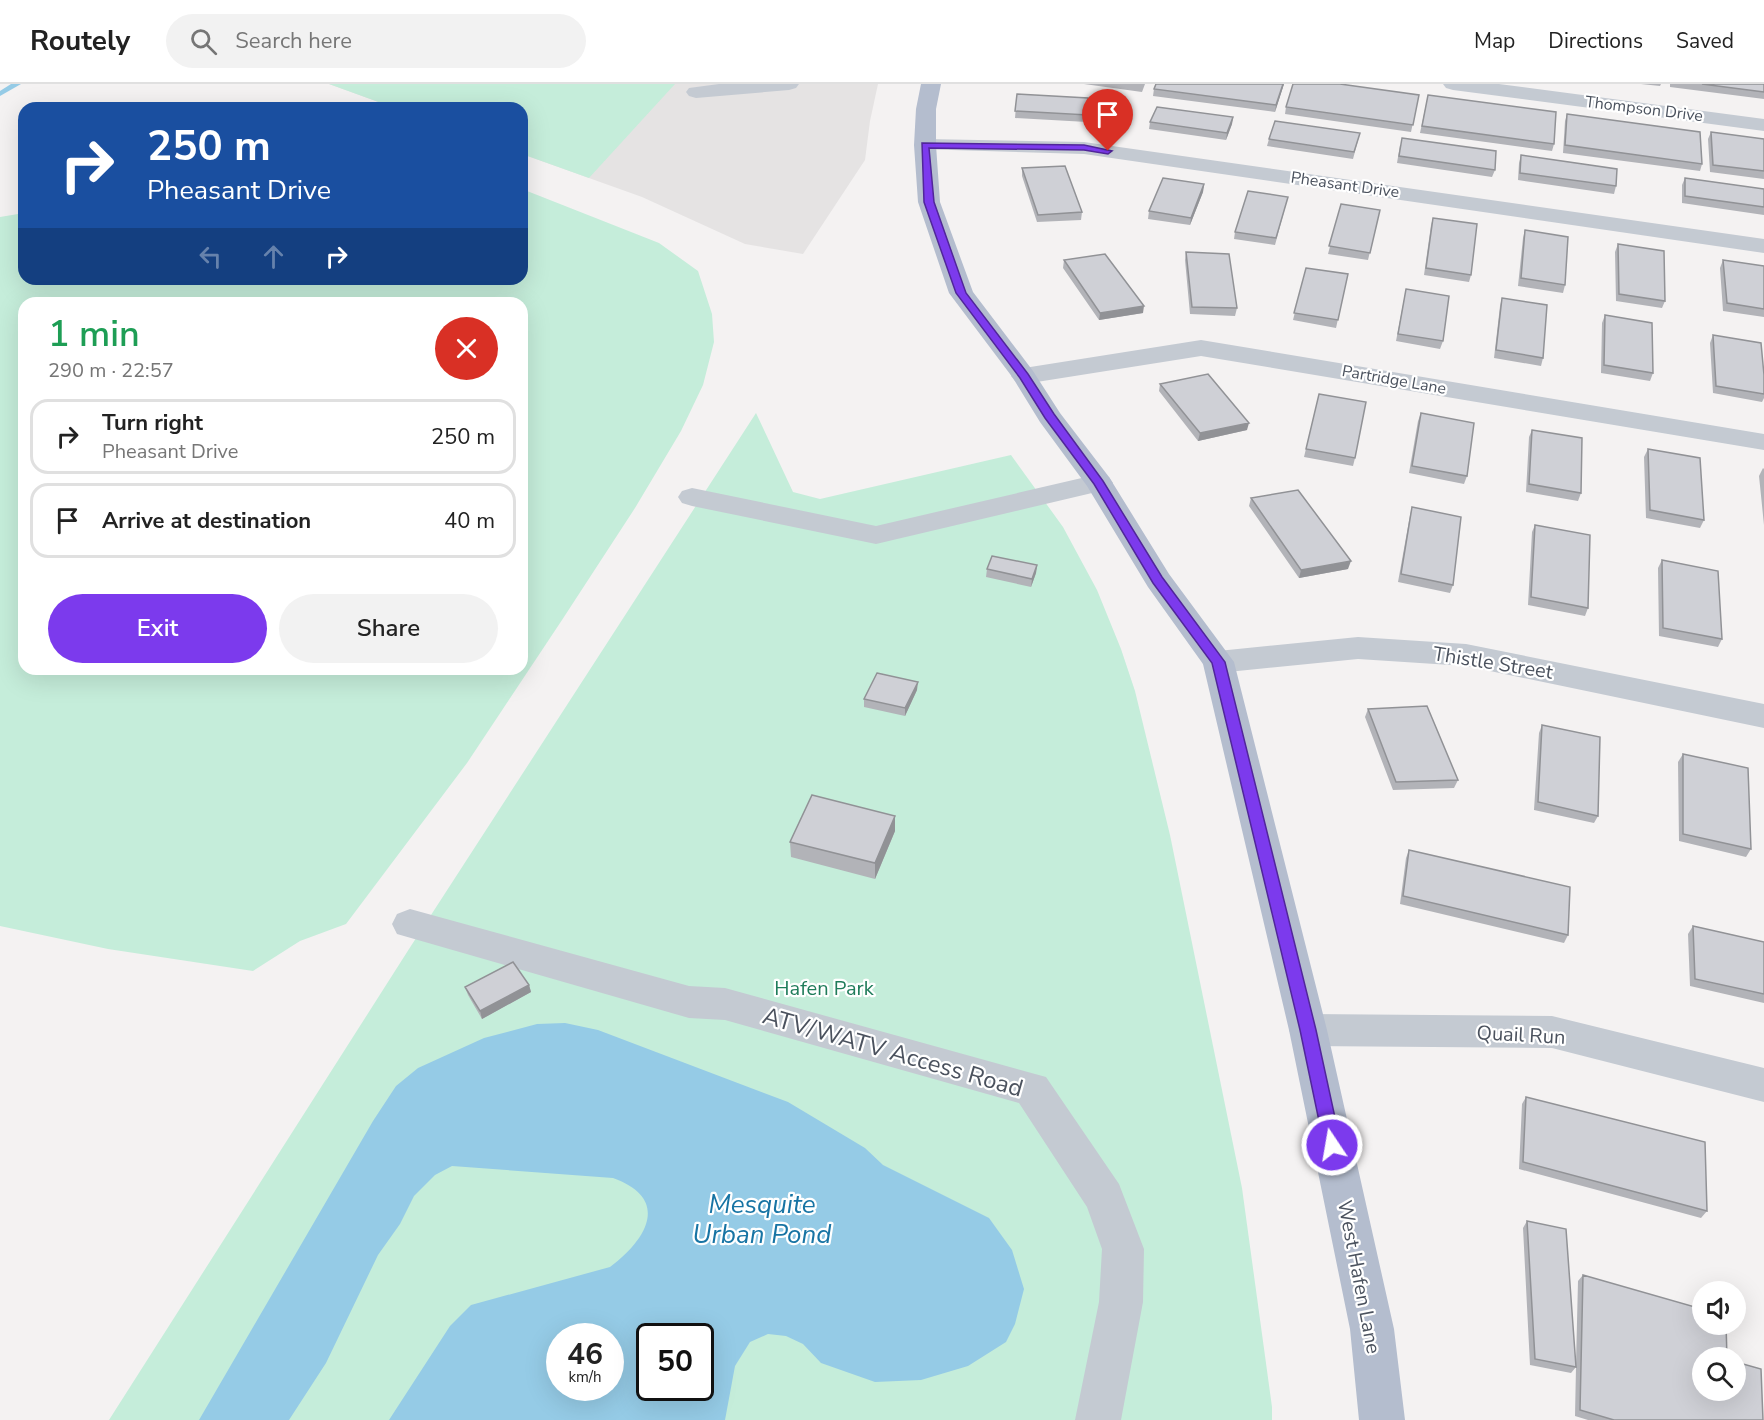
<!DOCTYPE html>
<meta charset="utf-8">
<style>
:root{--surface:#fff;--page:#f2f2f2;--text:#222;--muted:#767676;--line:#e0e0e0;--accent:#7c3aed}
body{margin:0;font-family:"Nunito Sans",sans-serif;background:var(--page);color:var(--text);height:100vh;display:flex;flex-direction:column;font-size:22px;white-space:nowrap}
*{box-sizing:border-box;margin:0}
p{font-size:20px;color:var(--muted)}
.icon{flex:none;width:33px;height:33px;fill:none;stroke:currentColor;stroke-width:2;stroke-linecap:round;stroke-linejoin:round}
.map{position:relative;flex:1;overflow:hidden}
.side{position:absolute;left:18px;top:213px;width:510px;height:378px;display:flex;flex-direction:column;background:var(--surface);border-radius:18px;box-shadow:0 6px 24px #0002}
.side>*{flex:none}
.hud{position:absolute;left:18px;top:18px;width:510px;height:183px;border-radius:18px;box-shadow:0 6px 24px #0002;background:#1a4fa0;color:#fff;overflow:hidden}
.controls{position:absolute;left:1692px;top:1197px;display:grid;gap:12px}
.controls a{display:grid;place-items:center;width:54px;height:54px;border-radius:50%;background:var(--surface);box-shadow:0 6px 24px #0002;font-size:30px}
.speed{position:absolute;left:546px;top:1239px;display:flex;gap:12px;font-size:30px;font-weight:700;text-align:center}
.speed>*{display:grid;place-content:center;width:78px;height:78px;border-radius:50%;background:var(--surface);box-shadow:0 6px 24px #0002;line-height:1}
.speed small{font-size:15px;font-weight:400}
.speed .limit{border:3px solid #111;border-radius:9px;background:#fff;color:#111}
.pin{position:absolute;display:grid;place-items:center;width:51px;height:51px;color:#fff;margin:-62px -26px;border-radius:50% 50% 50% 0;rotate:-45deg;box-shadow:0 0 6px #0007}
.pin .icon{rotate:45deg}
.me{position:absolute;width:66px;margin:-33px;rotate:348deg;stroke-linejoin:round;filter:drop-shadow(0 0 4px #0008)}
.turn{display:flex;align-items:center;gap:21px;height:126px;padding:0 30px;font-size:27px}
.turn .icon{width:78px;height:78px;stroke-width:2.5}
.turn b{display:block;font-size:42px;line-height:51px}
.lanes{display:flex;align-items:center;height:57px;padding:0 30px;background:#0003;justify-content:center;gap:30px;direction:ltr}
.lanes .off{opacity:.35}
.round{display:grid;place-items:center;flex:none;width:63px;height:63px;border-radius:32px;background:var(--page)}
.head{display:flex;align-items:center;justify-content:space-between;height:102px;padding:0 30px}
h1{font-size:36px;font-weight:600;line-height:45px;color:#1e9e55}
.action{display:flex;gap:12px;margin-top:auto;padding:12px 30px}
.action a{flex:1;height:69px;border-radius:36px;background:var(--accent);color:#fff;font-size:24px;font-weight:600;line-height:69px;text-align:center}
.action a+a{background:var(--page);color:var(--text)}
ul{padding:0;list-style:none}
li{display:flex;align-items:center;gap:18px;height:75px;margin:0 12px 9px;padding:0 18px;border:3px solid var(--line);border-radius:18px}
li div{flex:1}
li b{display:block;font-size:22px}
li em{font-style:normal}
header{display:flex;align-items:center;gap:36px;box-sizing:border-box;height:84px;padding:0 30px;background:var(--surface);border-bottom:2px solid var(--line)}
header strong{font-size:28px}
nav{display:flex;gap:33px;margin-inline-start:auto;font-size:21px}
.search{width:420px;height:54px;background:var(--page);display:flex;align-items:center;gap:15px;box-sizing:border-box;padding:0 21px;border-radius:33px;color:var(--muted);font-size:22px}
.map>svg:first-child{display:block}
.education{fill:#e5e3e3}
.green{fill:#c5edda;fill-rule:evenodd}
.water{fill:#95cbe6;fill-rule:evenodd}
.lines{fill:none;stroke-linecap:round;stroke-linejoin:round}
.stream{fill:#95cbe6;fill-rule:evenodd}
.minor{fill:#c4cad2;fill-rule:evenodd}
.major{fill:#b4bdce;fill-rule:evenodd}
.wall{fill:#b2b3b8}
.shaded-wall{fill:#919296}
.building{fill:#cfd0d6;stroke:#919296;stroke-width:1.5}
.route{fill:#7c3aed;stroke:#51269a;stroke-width:1.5}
.labels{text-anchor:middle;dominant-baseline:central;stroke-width:4.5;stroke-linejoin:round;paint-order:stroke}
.far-street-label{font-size:16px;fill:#4b525e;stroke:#fff}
.street-label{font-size:20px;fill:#4b525e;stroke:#fff}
.park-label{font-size:20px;fill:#1f7c5a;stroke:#fff}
.near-street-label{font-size:24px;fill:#4b525e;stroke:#fff}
.near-water-label{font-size:26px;font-style:italic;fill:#1774a4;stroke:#fff}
</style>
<header>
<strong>Routely</strong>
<div class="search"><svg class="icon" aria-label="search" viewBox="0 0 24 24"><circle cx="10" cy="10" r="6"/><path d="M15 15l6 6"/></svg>Search here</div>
<nav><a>Map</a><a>Directions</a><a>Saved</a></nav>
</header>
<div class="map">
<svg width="1764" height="1336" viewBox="0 0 1764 1336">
<rect width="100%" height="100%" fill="#f4f2f2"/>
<!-- education -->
<path class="education" d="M329 0H878L870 37 865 76 803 170 745 160 642 113 522 70V24H395Z"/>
<!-- green -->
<path class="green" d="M329 0H675L589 94 522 70V24H395Z
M522 105 659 159 698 187 712 230 714 258 703 301 681 347 635 424 562 536 467 679 346 840 300 857 253 887 108 865 0 842V133L24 129V195H522ZM24 219H522V585H24Z
M756 329 793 408 820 415 1011 371 1063 443 1097 506 1121 565 1135 607 1170 751 1242 1104 1272 1323V1336H109L409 865ZM560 1252H610V1304H560ZM650 1252H700V1304H650Z"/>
<!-- water -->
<path class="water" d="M565 939 598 946 788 1018 865 1064 883 1081 989 1134 1012 1166 1024 1205 1015 1240 1006 1258 968 1282 921 1296 875 1298 821 1279 803 1260 786 1252 768 1250 750 1258 735 1282 725 1336H389L450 1242 471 1221 610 1183C647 1155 671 1115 613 1094L452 1082 435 1091 414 1112 400 1140 378 1171 326 1279 289 1336H199L373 1037 396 1002 418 984 484 954 537 940ZM560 1252H610V1304H560ZM650 1252H700V1304H650Z"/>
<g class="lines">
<!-- stream -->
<path class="stream" d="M11 0H21L0 12V7Z"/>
<!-- minor -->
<path class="minor" d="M719 0H799L796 4 789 6 696 14 689 12 686 8 689 4Z
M1443 0H1499L1764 35V47L1453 6 1446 4Z
M925 55 1084 58 1764 155V169L1084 70 918 65 914 61 918 57Z
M1201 256 1764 350V366L1201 272 1024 300 1015 297 1011 292 1015 287 1024 284Z
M1099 390 1109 393 1113 399 1109 405 876 460 692 422 682 419 678 413 682 407 692 404 876 442Z
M1358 553 1466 560 1764 620V644L1466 582 1358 575 1218 589 1207 586 1202 578 1207 570 1218 567Z
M410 825 689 902 725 904 1046 993 1119 1100 1144 1165 1143 1218 1121 1336H1075L1099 1218 1102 1165 1087 1123 1019 1019 725 936 689 934 397 850 392 840 397 830Z
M1308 930 1552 932 1764 984V1018L1552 964 1308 962 1294 958 1289 946 1294 934Z"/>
<!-- major -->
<path class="major" d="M921 0H941L936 25V61L940 118 973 208 1033 287 1060 329 1109 393 1169 490 1234 578 1327 946 1394 1245 1405 1336H1359L1350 1245 1289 946 1203 580 1148 503 1087 402 1040 338 1013 294 949 209 918 118 914 61 916 25Z"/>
</g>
<!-- wall -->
<path class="wall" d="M1084 0H1145L1142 8Z
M1156 0H1284L1275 28 1153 12 1154 5Z
M1641 0H1661L1660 2Z
M1670 0H1764V15L1670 3Z
M1017 10 1088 31 1087 38 1015 34Z
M1419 11 1411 48 1285 30 1286 23Z
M1428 11 1554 60 1552 67 1420 49Z
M1567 30 1702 80 1700 87 1563 69 1565 37Z
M1233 33 1232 40 1226 56 1149 45 1150 38Z
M1711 48 1764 55V95L1710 88 1708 55Z
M1360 49 1353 75 1267 62 1269 55Z
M1400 61 1495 86 1492 93 1397 79Z
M1521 71 1616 102 1614 110 1518 96 1519 79Z
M1022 84 1082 128 1081 136 1037 138 1022 92Z
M1685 94 1764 105V131L1682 119V101Z
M1204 100 1203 108 1190 141 1148 135 1149 127Z
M1288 113 1275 161 1234 155 1235 148Z
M1341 120 1380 126 1368 176 1328 170Z
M1433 134 1471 191 1469 198 1424 191 1431 141Z
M1525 146 1565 201 1563 209 1518 202 1523 154Z
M1618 160 1665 217 1662 224 1616 217 1615 168Z
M1186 168 1237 224 1235 232 1190 230 1185 176Z
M1064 176 1143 229 1099 236 1063 184Z
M1723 176 1764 182V233L1723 227 1720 184Z
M1306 184 1348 190 1336 244 1293 236Z
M1406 205 1443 257 1440 265 1396 257Z
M1502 214 1543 274 1541 282 1494 274 1500 222Z
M1605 231 1653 289 1650 297 1601 289 1602 239Z
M1713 251 1764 291V314L1762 318 1713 309 1710 259Z
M1160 300 1247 346 1198 357 1159 307Z
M1319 310 1355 374 1353 382 1304 373Z
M1421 329 1467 392 1464 400 1409 389 1418 337Z
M1532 346 1581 409 1578 417 1526 408 1529 353Z
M1648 365 1704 436 1700 444 1646 434 1644 373Z
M1763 384 1764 385V441L1759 392Z
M1251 414 1348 485 1299 494 1249 422Z
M1412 423 1453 501 1450 509 1398 498 1410 431Z
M1535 441 1588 524 1585 532 1528 521 1532 448Z
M1662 476 1722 555 1718 563 1659 552 1658 484Z
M1037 481 1036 489 1031 503 986 493 987 485Z
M917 606 905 632 864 623V615Z
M1368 625 1458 696 1454 704 1393 706 1365 633Z
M1542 641 1598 732 1594 739 1534 726 1539 649Z
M1683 670 1751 765 1746 773 1679 757 1678 678Z
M895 732V747L875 795 791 773 790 758Z
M1409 766 1568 851 1564 859 1400 820 1406 774Z
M1693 842 1764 858V919L1690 902 1688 850Z
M529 901 531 908 482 935 468 911 465 903Z
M1526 1013 1707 1127 1701 1134 1519 1085 1522 1020Z
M1527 1137 1576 1279 1578 1197 1583 1191 1702 1274 1763 1336H1588L1575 1332 1576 1283 1571 1289 1530 1281 1523 1144Z"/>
<!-- shaded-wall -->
<path class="shaded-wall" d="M1283 0H1284L1275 28 1276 21Z
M1233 33 1232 40 1226 56 1227 49Z
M1204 100 1203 108 1190 141 1191 134Z
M1144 222 1143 229 1099 236 1100 229Z
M1249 339 1247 346 1198 357 1200 349Z
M1351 477 1348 485 1299 494 1301 486Z
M1037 481 1036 489 1031 503 1032 495Z
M918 598 917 606 905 632V624Z
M895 732V747L875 795V779Z
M529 901 531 908 482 935 480 927Z"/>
<!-- building -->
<path class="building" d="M1156 0H1283L1276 21 1154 5Z
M1293 0H1340L1419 11 1413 41 1286 23Z
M1702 0H1764V8Z
M1017 10 1088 14V31L1015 27Z
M1428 11 1556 28 1554 60 1422 42Z
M1157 23 1233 33 1227 49 1150 38Z
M1567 30 1700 48 1702 80 1565 61Z
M1275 37 1360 49 1354 68 1269 55Z
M1711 48 1764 55V87L1713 81Z
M1402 54 1496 67 1495 86 1399 72Z
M1521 71 1617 85 1616 102 1520 89Z
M1065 82 1082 128 1038 131 1022 84Z
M1163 94 1204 100 1191 134 1149 127Z
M1685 94 1764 105V123L1685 112Z
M1248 107 1288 113 1276 154 1235 148Z
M1341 120 1380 126 1370 169 1329 162Z
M1433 134 1477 140 1471 191 1426 184Z
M1525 146 1568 153 1565 201 1521 194Z
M1618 160 1664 167 1665 217 1619 210Z
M1186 168 1229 170 1237 224 1192 223Z
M1105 170 1144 222 1100 229 1064 176Z
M1723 176 1764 182V225L1727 219Z
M1306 184 1348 190 1338 236 1294 229Z
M1406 205 1449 212 1443 257 1398 250Z
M1502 214 1547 221 1543 274 1496 266Z
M1605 231 1652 239 1653 289 1604 281Z
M1713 251 1761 259 1764 291V310L1716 302Z
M1208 290 1249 339 1200 349 1160 300Z
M1319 310 1366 318 1355 374 1306 365Z
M1421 329 1474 339 1467 392 1412 382Z
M1532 346 1582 354 1581 409 1529 400Z
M1648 365 1700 374 1704 436 1650 426Z
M1298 406 1351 477 1301 486 1251 414Z
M1412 423 1461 433 1453 501 1401 490Z
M1535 441 1590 451 1588 524 1531 513Z
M992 472 1037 481 1032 495 987 485Z
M1662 476 1718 487 1722 555 1663 544Z
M877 589 918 598 905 624 864 615Z
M1427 622 1458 696 1396 698 1368 625Z
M1542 641 1600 653 1598 732 1538 718Z
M1683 670 1748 684 1751 765 1683 750Z
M812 711 895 732 875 779 790 758Z
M1409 766 1570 803 1568 851 1403 812Z
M1693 842 1764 858V910L1695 895Z
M513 878 529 901 480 927 465 903Z
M1526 1013 1705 1058 1707 1127 1523 1078Z
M1527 1137 1566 1145 1576 1283 1535 1275Z
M1583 1191 1702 1225V1240H1726L1727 1274H1702V1306H1736V1278L1761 1285 1763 1336H1614L1580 1326Z"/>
<!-- route -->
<path class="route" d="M922 59 1084 61 1112 67 1108 70 1084 66 929 64 934 118 966 209 1028 290 1054 330 1103 397 1162 493 1225 578 1316 946 1341 1061 1338 1066 1332 1069 1327 1066 1324 1061 1300 946 1212 579 1153 499 1094 400 1045 334 1020 294 956 209 924 118Z"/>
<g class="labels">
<!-- far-street labels -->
<g class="far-street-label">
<text transform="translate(1644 25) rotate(7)">Thompson Drive</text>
<text transform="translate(1345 101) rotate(8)">Pheasant Drive</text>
<text transform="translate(1394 296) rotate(10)">Partridge Lane</text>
</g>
<!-- street labels -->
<g class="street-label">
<text transform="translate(1493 579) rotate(9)">Thistle Street</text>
<text transform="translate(1521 951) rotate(3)">Quail Run</text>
<text transform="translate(1359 1193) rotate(79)">West Hafen Lane</text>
</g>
<!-- park labels -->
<g class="park-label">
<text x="824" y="904">Hafen Park</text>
</g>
<!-- near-street labels -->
<g class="near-street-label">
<text transform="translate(893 968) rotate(16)">ATV/WATV Access Road</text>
</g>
<!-- near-water labels -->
<g class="near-water-label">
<text x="762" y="1120">Mesquite<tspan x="762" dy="30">Urban Pond</tspan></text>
</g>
</g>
</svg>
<div class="controls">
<a><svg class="icon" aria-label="sound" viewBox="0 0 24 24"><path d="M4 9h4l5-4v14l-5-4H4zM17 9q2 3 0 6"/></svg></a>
<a><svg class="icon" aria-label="search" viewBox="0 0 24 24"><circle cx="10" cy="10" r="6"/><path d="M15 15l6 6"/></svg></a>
</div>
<div class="speed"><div>46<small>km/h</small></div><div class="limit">50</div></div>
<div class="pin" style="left:1108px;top:67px;background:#d93025"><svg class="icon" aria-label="arrive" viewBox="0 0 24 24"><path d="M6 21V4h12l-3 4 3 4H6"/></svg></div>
<svg class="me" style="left:1332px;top:1061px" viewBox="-20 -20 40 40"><circle r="17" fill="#7c3aed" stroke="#fff" stroke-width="3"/><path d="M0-11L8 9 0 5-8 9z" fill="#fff"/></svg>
<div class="hud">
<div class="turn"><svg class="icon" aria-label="right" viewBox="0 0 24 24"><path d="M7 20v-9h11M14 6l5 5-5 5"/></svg><div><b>250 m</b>Pheasant Drive</div></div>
<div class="lanes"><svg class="icon off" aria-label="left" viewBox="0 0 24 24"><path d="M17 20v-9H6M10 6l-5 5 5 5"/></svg><svg class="icon off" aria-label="ahead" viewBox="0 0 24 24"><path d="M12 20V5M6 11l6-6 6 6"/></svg><svg class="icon" aria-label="right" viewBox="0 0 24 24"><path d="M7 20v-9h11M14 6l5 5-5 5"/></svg></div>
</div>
<section class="side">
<div class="head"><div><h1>1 min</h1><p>290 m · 22:57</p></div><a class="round" style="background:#d93025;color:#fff"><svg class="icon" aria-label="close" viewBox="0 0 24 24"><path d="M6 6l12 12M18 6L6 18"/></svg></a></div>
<ul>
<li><svg class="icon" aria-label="right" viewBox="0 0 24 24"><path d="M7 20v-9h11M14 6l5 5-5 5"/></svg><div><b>Turn right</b><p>Pheasant Drive</p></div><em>250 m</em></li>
<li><svg class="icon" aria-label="arrive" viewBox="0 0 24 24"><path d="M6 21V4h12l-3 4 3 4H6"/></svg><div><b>Arrive at destination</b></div><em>40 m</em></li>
</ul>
<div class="action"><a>Exit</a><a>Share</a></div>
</section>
</div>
